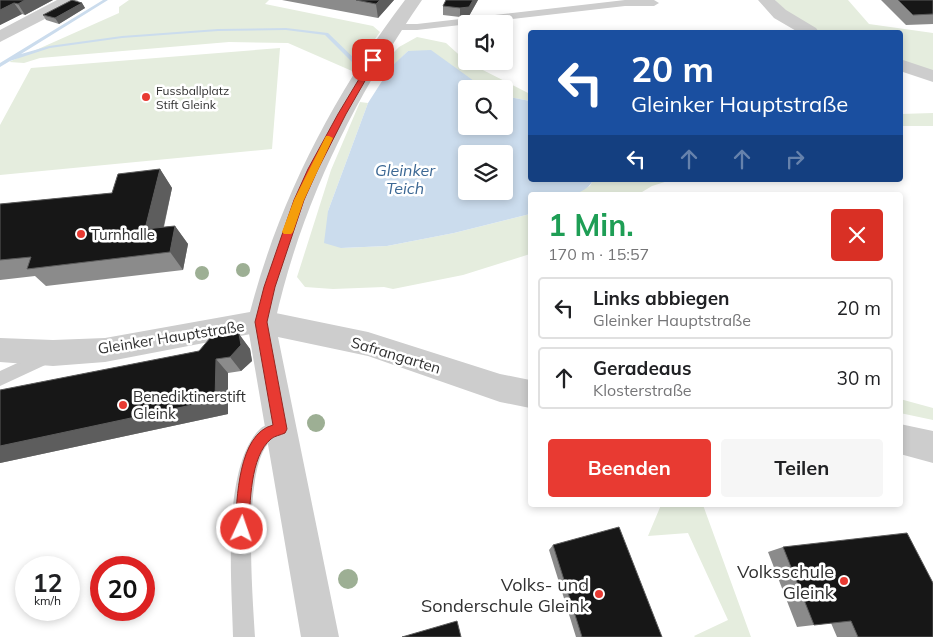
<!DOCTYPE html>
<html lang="de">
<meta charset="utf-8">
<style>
:root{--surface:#fff;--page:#f6f6f6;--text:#202124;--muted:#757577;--line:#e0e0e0;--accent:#e83a32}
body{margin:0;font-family:Mulish,sans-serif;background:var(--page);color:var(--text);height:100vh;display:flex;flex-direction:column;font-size:19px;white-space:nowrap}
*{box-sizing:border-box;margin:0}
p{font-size:16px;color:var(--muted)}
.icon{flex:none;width:28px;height:28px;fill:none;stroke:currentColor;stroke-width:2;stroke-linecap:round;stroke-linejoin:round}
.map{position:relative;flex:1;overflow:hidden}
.details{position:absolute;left:528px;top:192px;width:375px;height:315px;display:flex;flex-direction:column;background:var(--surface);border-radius:5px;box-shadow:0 2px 8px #0003}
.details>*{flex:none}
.top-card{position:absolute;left:528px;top:30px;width:375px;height:152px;border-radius:5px;box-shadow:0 2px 8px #0003;background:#1a4fa0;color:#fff;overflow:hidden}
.tools{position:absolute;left:458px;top:15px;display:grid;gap:10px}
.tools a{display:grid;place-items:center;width:55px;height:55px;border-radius:5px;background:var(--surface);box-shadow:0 2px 8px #0003;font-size:25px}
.speed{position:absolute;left:15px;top:556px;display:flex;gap:10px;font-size:25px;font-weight:700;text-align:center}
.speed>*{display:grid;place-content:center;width:65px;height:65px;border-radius:50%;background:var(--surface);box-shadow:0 2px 8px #0003;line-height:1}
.speed small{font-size:12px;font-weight:400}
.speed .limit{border:8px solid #d22;background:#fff;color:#111}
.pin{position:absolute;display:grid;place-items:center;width:42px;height:42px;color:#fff;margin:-21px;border-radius:10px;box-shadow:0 2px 8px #0006}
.me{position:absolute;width:55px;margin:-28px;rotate:3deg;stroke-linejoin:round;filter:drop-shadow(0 0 4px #0008)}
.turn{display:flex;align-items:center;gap:18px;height:105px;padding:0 20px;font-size:22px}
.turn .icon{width:65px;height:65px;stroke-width:2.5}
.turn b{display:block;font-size:35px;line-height:42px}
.lanes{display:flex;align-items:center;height:48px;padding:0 20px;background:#0003;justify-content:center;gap:25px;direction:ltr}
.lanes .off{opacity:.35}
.round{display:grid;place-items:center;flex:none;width:52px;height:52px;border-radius:5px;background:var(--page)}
.summary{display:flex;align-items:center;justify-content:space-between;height:85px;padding:0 20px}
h1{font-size:30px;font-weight:700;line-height:38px;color:#1e9e55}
.primary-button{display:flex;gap:10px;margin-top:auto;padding:10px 20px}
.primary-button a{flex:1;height:58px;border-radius:5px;background:var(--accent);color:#fff;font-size:20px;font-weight:700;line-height:58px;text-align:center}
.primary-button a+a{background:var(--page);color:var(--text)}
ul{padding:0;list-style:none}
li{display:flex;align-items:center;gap:15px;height:62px;margin:0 10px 8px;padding:0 10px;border:2px solid var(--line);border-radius:5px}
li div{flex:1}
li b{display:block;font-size:19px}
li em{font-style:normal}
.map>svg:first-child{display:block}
.green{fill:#e5edde}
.water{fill:#cbdced;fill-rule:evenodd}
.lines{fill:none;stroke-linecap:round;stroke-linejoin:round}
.stream{fill:#cbdced;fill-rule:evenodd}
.service{fill:#cdcdcd;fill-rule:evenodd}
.minor{fill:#cdcdcd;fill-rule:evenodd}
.tertiary{fill:#cdcdcd;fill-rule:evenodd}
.tree{fill:#9daf94}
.wall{fill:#8b8b8b}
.shaded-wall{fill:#5d5d5d}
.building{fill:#171717;stroke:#5d5d5d}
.route{fill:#e83a32;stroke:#972620}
.slow{fill:#f59e0b}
.poi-dot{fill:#e83a32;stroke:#fff;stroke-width:2}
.labels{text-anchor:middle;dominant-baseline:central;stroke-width:5;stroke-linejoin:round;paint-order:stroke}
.far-poi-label{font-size:12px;fill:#303030;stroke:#fff;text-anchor:start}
.poi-label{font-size:15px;fill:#303030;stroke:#fff;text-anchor:start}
.street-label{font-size:15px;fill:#303030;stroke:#fff}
.water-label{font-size:16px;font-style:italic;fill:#3c6894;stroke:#fff}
.near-poi-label{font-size:18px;fill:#303030;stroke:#fff;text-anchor:end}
</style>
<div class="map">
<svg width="933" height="637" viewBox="0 0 933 637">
<rect width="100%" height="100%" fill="#fff"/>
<!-- green -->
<path class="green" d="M129 0H269L265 4 373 26 380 32 352 71 288 43 229 42 40 58 24 63 9 62 119 13V7Z
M775 0H848L869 24 933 33V73L900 62V32H816L789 14Z
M417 37 446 43 467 62 530 94V101L504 96V89H489L408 51 395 64 384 62 399 47Z
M280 48 272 149 0 175V125L31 68Z
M360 102 368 103 328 211 342 248 387 246 454 233 530 214V254L463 275 393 289 384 287 333 289 305 287 297 277 331 170Z
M933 113V126H900V114Z
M593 180H671L652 186 637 195H571L590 186Z
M900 399 933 408V420L900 413Z
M661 505H703L751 637H695L694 636 728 620 688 533 648 536Z"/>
<!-- water -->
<path class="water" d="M431 50 474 81 489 89H466V126H504V96L530 101V180H593C583 201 549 195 530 195V214L454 233 387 246 341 248 324 243 328 211 368 103 391 67 408 51ZM466 154H504V191H466Z"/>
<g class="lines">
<!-- stream -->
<path class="stream" d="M103 0H108L21 54 49 46 122 36 218 29 286 28 328 33 357 61 352 62 325 35 286 30 218 31 122 38 50 48 10 61 0 67V63Z"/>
<!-- service -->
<path class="service" d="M625 0H654L659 3 654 6H625L417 30H395L390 27 395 24H417Z
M50 348 56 350 58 355 56 360 0 386V371Z
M281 421 287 423 290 429 287 435C283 436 276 437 272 440 241 462 253 599 255 637H233C232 585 221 467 260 429 265 424 274 423 281 421Z"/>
<!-- minor -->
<path class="minor" d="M57 0H78L76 3 0 42V30Z
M758 0H775L786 10 816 28 819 32H798L774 18Z
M900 59 933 70V82L900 71Z
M261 310 368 332 500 374 530 380V408L500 402 368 356 278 337 339 637H301L247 322 251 314Z
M900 424 933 431V463L900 454Z"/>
<!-- tertiary -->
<path class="tertiary" d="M405 0H422C354 99 301 204 275 322L271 330 105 362 53 366 0 362V338L53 340 105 338 250 312C279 200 335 92 405 0Z"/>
</g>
<!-- trees -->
<g class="tree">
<circle cx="243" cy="270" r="7"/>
<circle cx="202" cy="273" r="7"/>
<circle cx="316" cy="423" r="9"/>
<circle cx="348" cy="579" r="10"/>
</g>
<!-- wall -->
<path class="wall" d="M0 0H53L25 15 22 14 0 25Z
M282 0H394L378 18Z
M478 0 469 16 460 17 443 15V6Z
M881 0H933V24L906 25Z
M82 3 85 8 59 24 46 20 43 15Z
M160 169 172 188 164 227 175 226 188 244 183 270 46 286 35 276 0 280V204L112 193Z
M239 334 250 349 252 361 241 371 228 373V414L0 463V390L199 351Z
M553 545 662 637H576L549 550Z
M783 547 933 637H837L831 623 797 627 768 552Z"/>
<!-- shaded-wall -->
<path class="shaded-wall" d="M25 0H53L25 15 18 4Z
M380 0H394L378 18 376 4Z
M473 0H478L469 16 460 17V8Z
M14 3 22 14 0 25V10Z
M82 3 85 8 59 24 55 18Z
M160 169 172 188 159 247 145 229Z
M175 226 188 244 183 270 170 252Z
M239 334 250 349 252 361 241 371 230 357Z
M216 359 228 373V414L0 463V446Z"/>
<!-- building -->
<path class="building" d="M0 0H25L18 4 14 3 0 10Z
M72 0 82 3 55 18 43 15Z
M356 0H380L376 4Z
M446 0H473L469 7 460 8 443 6Z
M898 0H933V14L913 15Z
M160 169 145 229 175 226 170 252 27 269 31 257 0 260V204L112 193 118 174Z
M229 328 239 334 241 345 230 357 216 359 215 400 0 446V390L199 351 216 331Z
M619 527 662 637H582L553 545Z
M907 533 933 583V637H858L851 621 814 625 783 547Z
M457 621 461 637H402Z"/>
<!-- route -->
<path class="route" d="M371 59 377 60 346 114 318 169 304 200 275 287 267 322 287 429 285 433C281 435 274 436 271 439 250 456 250 504 249 529L247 534 242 536 237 534 235 529C237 499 238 434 273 425L255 322 264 287 294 200 308 169 338 114Z"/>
<!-- slow -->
<path class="slow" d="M326 136H329L333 138 304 200 293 232 291 234H284L282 232 294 200Z"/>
<!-- markers -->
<g class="poi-dot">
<circle cx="146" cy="97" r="5"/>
<circle cx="81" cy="234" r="5"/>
<circle cx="123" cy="405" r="5"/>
<circle cx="844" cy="581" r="5"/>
<circle cx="599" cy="594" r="5"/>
</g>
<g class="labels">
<!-- far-poi labels -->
<g class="far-poi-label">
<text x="156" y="90">Fussballplatz<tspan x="156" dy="14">Stift Gleink</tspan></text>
</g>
<!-- poi labels -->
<g class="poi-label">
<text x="91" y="234">Turnhalle</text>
<text x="133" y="396">Benediktinerstift<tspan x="133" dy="17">Gleink</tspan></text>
</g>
<!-- street labels -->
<g class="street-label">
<text transform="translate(171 337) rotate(-9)">Gleinker Hauptstraße</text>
<text transform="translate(396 355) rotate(17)">Safrangarten</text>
</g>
<!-- water labels -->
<g class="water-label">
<text x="405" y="170">Gleinker<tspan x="405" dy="18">Teich</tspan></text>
</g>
<!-- near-poi labels -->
<g class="near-poi-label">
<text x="834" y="571">Volksschule<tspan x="834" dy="21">Gleink</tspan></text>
<text x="589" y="584">Volks- und<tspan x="589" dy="21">Sonderschule Gleink</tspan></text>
</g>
</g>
</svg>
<div class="tools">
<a><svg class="icon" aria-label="sound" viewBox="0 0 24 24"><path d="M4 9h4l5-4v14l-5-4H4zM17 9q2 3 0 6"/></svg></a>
<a><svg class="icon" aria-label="search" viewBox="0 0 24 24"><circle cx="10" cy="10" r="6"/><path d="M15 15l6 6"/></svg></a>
<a><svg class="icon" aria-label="layers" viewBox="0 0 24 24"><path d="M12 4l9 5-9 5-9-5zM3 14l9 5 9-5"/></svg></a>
</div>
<div class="speed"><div>12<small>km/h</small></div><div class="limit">20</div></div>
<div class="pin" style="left:373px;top:60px;background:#d93025"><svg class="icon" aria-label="arrive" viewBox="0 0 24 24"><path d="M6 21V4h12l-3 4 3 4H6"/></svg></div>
<svg class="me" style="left:242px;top:529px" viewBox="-20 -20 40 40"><circle r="17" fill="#e83a32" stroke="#fff" stroke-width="3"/><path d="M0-11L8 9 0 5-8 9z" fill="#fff"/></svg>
<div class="top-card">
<div class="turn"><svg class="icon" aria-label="left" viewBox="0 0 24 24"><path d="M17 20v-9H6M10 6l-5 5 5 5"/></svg><div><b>20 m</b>Gleinker Hauptstraße</div></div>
<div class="lanes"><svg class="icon" aria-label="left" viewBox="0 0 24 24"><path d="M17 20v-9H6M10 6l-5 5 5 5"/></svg><svg class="icon off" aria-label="ahead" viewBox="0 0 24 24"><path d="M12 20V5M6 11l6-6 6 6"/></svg><svg class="icon off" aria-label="ahead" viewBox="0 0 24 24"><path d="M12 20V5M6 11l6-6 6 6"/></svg><svg class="icon off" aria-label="right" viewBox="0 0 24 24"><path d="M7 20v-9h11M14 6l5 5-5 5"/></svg></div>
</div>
<section class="details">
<div class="summary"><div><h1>1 Min.</h1><p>170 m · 15:57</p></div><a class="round" style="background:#d93025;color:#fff"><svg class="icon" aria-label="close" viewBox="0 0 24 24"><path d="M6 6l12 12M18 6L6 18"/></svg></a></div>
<ul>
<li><svg class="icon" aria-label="left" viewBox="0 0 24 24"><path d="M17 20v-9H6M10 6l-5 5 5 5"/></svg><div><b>Links abbiegen</b><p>Gleinker Hauptstraße</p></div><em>20 m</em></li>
<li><svg class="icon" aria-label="ahead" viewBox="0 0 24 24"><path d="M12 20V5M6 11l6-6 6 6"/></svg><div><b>Geradeaus</b><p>Klosterstraße</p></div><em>30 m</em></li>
</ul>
<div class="primary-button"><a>Beenden</a><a>Teilen</a></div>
</section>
</div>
